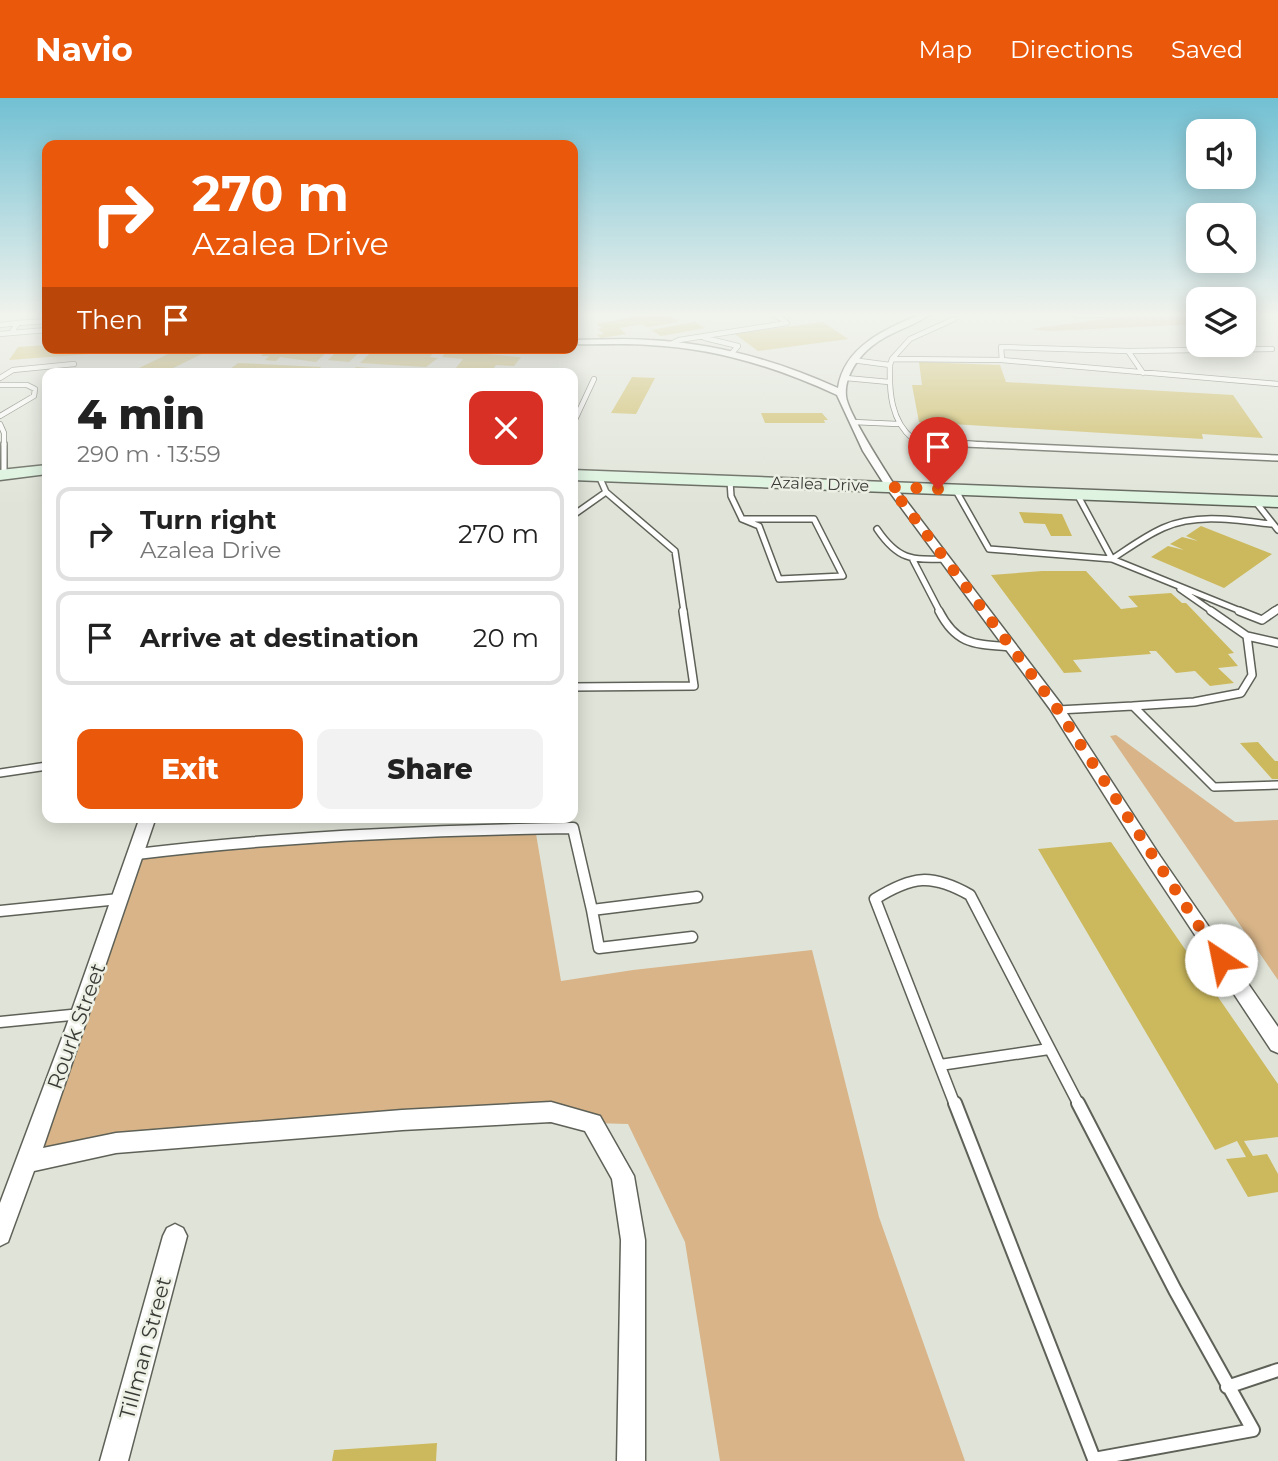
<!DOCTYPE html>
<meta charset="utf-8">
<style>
:root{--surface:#fff;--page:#f2f2f2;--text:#222;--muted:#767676;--line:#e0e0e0;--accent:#ea580c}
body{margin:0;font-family:Montserrat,sans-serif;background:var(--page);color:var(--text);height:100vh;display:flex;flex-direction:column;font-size:26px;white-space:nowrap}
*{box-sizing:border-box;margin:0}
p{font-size:23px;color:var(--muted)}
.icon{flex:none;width:38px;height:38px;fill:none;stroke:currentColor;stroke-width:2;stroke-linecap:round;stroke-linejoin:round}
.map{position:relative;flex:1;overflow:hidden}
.panel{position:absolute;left:42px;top:270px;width:536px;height:455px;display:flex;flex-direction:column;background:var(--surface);border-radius:14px;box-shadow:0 4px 18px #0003}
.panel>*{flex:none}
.hud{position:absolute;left:42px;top:42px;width:536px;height:214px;border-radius:14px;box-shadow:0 4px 18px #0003;background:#ea580c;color:#fff;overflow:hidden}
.controls{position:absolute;left:1186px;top:21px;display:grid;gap:14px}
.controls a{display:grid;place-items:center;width:70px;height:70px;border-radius:14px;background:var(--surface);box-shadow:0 4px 18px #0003;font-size:35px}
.pin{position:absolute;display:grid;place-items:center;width:60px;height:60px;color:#fff;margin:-72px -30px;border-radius:50% 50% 50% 0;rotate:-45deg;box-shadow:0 0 7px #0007}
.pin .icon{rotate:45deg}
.me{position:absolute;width:77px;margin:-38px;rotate:326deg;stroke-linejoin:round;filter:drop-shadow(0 0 5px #0008)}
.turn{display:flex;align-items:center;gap:24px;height:147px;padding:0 35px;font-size:32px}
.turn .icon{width:91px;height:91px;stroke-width:2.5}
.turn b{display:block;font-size:49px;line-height:60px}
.then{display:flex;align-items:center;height:66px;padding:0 35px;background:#0003;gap:14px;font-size:26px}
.round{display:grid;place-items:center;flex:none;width:74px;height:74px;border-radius:14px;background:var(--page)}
.overview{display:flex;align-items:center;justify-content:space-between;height:119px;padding:0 35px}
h1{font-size:42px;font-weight:800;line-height:52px}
.button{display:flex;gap:14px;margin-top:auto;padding:14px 35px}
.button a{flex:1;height:80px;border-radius:14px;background:var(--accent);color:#fff;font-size:28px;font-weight:800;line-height:80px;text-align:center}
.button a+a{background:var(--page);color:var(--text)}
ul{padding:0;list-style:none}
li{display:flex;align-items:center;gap:21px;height:94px;margin:0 14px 10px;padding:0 21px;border:4px solid var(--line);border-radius:14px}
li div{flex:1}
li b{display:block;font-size:26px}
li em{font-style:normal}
header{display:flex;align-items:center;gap:42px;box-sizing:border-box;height:98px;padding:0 35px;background:var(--accent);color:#fff}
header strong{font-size:33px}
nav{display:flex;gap:38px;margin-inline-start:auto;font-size:24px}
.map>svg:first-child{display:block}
.green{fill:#d8b488}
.building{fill:#ccb95d}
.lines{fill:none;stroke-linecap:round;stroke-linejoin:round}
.lane-far4-casing{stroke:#5e6157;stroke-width:6}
.lane-far3-casing{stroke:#5e6157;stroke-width:8}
.lane-far2-casing{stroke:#5e6157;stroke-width:10}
.lane-far1-casing{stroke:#5e6157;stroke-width:13}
.lane-casing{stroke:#5e6157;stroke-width:16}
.street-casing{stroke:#5e6157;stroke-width:3}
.secondary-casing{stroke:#5e6157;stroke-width:3}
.lane-far4{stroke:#fff;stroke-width:4.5}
.lane-far3{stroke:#fff;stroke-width:5}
.lane-far2{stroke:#fff;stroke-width:7}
.lane-far1{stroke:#fff;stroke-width:10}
.lane{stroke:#fff;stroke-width:12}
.street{fill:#fff;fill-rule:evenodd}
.secondary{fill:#ddf4e0;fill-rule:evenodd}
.route{stroke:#ea580c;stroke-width:12;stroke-dasharray:0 21.6}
.labels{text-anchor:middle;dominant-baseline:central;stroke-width:5;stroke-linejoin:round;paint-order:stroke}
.far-street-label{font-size:16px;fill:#3a3b37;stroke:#edf1e5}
.near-street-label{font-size:21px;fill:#3a3b37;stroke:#edf1e5}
</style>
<header>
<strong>Navio</strong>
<nav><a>Map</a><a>Directions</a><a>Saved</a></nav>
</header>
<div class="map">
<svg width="1278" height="1363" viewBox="0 0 1278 1363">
<rect width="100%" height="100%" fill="#e0e4d8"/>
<!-- green -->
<path class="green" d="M1131 217H1199V226L1049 233 1031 231Z
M1116 637 1235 724 1278 722V882L1110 638Z
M535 730 561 883 633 872 812 852 879 1119 965 1363H720L685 1144 628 1026 592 1025 551 1014 402 1022 27 1064 137 756 216 745Z"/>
<!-- building -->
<path class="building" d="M645 217H668L679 224 647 229 642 226 619 230 626 236 601 240 597 237 604 236 598 231 602 230 597 226Z
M695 224 705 230 661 238 651 232Z
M823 224 848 241 758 253 735 236Z
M47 247V250H91L89 256 9 262 18 249Z
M180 250H214L163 275H129Z
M278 250H364L349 264 328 262 336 254 328 253 316 264 280 259 276 263 265 262 269 258H261L269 251Z
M375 250H449L444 255 434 254 430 259 438 260 426 269 360 265Z
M447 253 521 259 514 268 496 267 490 275H452L463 261 442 259Z
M919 264 1000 267 1006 284 1233 297 1263 340 1202 336 1203 341 919 324 912 287H922Z
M238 265 321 269 315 275H225Z
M356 269 414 273V275H349Z
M632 279 655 280 636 316 611 315Z
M761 315H822L828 322H824L825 325H765Z
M1019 414 1062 416 1072 438H1051L1045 426 1024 425Z
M1201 428 1272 456 1224 490 1151 459 1168 448 1184 452 1170 446 1182 439 1198 443 1186 438Z
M1042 473H1086L1121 511 1138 509 1128 498 1171 495 1182 505H1186L1234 555 1228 556 1238 568 1218 570 1234 585 1210 588 1195 573 1176 575 1156 553H1149L1151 556 1073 562 1082 574 1064 575 991 477Z
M1258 644 1275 663H1278V681H1272L1240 645Z
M1111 744 1278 986V1039L1244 1043 1253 1058 1267 1056 1278 1076V1094L1248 1099 1226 1061 1246 1059 1237 1043 1215 1052 1038 751Z
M437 1345 436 1363H332L334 1352Z"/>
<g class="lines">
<!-- lane-far4 casing -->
<g class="lane-far4-casing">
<path id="lane-far4" d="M1076 217H1108
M18 225 47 223
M0 227 18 225 11 235 0 236
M11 235 47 232
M705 240 738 248 732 255
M671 246 679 242 787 225 776 217
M497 250 525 253
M892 261 910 241 954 221
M852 262 890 267 892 261 1002 262 1278 286
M1002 262 1001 249 1128 253
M890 267C889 294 891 323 913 341L986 347
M1143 275 1128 253 1272 251
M0 280 13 272 74 266
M846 280 889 284
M0 287H27L35 291 34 298 0 318
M853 324 898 326
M0 326 4 335V347
M572 328 594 281"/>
</g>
<!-- lane-far3 casing -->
<g class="lane-far3-casing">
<path id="lane-far3" d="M4 346V377
M965 346 1278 360
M599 378 606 394 675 453 684 514
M730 383 731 398 742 421
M955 391 989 451 1112 461 1077 396
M1255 403 1278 432
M572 418 606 394
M742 421H814L843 478 779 481 759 428Z
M877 431C898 462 911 462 946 461
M1112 461 1243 514
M1112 461C1129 450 1145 438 1163 430 1197 415 1236 422 1271 426
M913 462 940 514
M1180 491 1213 514
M1272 514 1278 510"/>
</g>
<!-- lane-far2 casing -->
<g class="lane-far2-casing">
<path id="lane-far2" d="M939 513C957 548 975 546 1012 549
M1211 513 1247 538 1278 545
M1239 513 1262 522 1275 513
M572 589 694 588 683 513
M1133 608 1194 604 1241 595 1252 577 1247 538
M1058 612 1133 608 1214 689 1278 687
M0 675 47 668"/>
</g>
<!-- lane-far1 casing -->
<g class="lane-far1-casing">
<path id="lane-far1" d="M137 756C282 738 427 732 573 730L592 812 697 799
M592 812 599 850 692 839
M0 813 119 801
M0 924 81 916
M940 967 1049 951
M955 1007 875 801C912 778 931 775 970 797L1079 1007"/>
</g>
<!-- lane casing -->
<g class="lane-casing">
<path id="lane" d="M955 1005 1094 1361 1253 1332 1175 1192 1078 1005
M1227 1289 1278 1272"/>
</g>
<!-- street casing -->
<g class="street-casing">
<path id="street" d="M919 217H929C912 229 889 234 872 248 858 259 844 279 846 298 847 314 885 372 895 388L1061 606 1160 758 1278 929V955L1271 952 1148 766 1050 611 886 389 863 353 837 297C777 269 715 250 649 247 623 245 598 247 572 246V242C598 242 623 240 649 242 715 245 778 263 838 290 844 249 885 231 919 217Z
M140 719H156L43 1050 116 1035 402 1012 551 1004 600 1018 634 1078 645 1142V1363H617L621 1142 612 1081 585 1033 551 1024 402 1032 116 1055 34 1073 8 1144 0 1148V1105L66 929Z
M175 1126 183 1130 187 1138 128 1363H100L163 1138 167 1130Z"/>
</g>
<!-- secondary casing -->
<g class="secondary-casing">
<path id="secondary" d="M47 367V376L0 382V372Z
M572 372 1278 399V409L572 382Z"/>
</g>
<!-- lane-far4 -->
<use href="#lane-far4" class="lane-far4"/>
<!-- lane-far3 -->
<use href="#lane-far3" class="lane-far3"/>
<!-- lane-far2 -->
<use href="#lane-far2" class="lane-far2"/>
<!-- lane-far1 -->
<use href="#lane-far1" class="lane-far1"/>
<!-- lane -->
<use href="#lane" class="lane"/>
<!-- street -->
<use href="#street" class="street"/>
<!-- secondary -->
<use href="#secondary" class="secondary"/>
</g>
<!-- sky -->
<linearGradient id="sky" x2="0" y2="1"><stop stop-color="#71c0d3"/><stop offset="0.53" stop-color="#f1f3ed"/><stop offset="1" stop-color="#f1f3ed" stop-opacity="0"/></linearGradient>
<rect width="1278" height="408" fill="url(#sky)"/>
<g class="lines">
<!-- route -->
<path class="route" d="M938 391 891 389 1056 609 1221 862"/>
</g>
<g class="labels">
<!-- far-street labels -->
<g class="far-street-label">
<text transform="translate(820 386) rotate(2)">Azalea Drive</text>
</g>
<!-- near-street labels -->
<g class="near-street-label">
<text transform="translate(76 928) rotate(-70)">Rourk Street</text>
<text transform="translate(145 1250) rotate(-75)">Tillman Street</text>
</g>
</g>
</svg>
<div class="controls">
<a><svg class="icon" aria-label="sound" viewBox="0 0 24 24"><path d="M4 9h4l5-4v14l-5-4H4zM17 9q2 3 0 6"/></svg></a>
<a><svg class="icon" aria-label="search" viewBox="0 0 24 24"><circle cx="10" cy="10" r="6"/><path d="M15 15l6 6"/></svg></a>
<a><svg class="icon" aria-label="layers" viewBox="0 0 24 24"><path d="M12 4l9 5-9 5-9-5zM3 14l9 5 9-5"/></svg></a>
</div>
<div class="pin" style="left:938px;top:391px;background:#d93025"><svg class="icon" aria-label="arrive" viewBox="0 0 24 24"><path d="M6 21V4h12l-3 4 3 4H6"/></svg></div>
<svg class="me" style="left:1221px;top:862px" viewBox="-20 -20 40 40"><circle r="19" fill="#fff"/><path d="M0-13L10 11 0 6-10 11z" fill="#ea580c"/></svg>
<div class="hud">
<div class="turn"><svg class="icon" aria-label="right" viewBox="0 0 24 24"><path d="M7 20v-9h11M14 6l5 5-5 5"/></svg><div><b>270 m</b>Azalea Drive</div></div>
<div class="then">Then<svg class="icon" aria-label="arrive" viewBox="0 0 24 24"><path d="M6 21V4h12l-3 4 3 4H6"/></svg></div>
</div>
<section class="panel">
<div class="overview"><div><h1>4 min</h1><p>290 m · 13:59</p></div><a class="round" style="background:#d93025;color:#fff"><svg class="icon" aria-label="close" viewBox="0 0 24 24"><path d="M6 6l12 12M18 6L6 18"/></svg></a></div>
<ul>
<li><svg class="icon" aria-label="right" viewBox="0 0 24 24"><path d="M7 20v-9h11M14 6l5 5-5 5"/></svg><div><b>Turn right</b><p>Azalea Drive</p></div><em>270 m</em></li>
<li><svg class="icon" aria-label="arrive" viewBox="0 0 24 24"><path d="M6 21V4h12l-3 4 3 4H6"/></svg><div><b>Arrive at destination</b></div><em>20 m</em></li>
</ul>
<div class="button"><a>Exit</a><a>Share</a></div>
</section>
</div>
